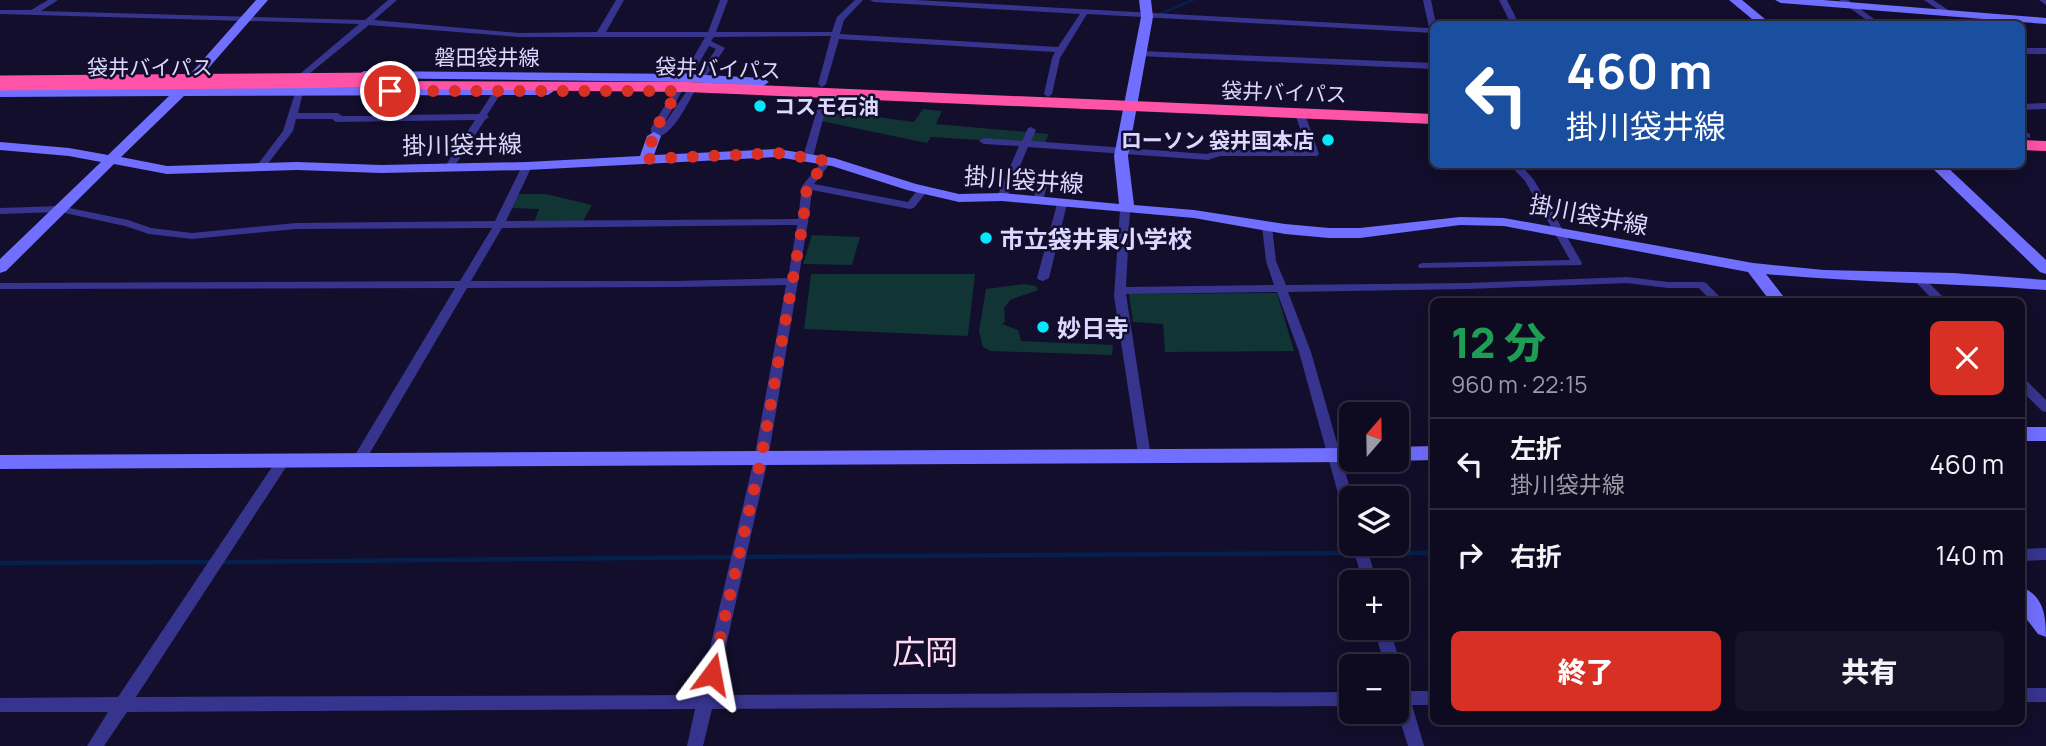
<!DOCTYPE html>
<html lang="ja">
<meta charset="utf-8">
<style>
:root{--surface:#0e0a20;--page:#171329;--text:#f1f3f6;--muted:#9b9aa5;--line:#2e2b3e;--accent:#d93025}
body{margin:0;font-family:Manrope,"Noto Sans JP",sans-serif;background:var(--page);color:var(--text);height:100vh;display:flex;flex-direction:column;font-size:26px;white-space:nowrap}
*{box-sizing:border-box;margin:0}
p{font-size:23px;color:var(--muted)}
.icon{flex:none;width:38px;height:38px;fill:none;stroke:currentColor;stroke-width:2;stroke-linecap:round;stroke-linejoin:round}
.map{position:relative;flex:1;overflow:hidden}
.drawer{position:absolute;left:1430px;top:298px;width:595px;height:427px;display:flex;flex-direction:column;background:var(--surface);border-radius:10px;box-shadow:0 4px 18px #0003,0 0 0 2px var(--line)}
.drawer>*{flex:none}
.hud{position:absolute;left:1430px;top:21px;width:595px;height:147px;border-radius:10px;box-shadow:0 4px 18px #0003,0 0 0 2px var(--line);background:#1a4fa0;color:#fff;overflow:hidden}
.needle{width:46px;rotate:20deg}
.buttons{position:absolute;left:1339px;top:402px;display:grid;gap:14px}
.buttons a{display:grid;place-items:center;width:70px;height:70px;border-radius:10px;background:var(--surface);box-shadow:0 4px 18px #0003,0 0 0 2px var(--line);font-size:35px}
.pin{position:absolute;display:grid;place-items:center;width:60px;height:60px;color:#fff;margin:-30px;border:4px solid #fff;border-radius:50%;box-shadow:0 2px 7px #0007}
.me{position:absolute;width:77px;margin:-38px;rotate:13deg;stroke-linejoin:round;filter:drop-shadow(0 0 5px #0008)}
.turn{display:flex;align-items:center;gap:24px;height:147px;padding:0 21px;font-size:32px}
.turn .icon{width:91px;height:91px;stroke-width:2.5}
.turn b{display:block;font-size:49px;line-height:60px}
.round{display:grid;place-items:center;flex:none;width:74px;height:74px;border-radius:10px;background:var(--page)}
.summary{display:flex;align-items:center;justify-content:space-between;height:119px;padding:0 21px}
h1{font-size:42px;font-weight:800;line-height:52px;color:#1e9e55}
.primary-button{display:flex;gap:14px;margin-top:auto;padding:14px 21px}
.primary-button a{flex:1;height:80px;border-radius:10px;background:var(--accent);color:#fff;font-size:28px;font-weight:800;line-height:80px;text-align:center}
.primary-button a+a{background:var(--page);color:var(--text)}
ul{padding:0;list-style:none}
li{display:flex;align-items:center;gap:21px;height:91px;padding:0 21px;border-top:2px solid var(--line)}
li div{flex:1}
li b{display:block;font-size:26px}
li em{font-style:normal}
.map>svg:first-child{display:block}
.green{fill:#103534}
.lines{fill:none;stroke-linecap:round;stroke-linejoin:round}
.stream-far1{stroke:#05204d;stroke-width:2.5}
.stream{stroke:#05204d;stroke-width:4.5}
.street{fill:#37348e;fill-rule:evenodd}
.secondary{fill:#716fff;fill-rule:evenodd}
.highway{fill:#ff53a7;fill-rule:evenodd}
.highway-bridge{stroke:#ff53a7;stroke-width:15}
.route{stroke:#d93025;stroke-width:12;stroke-dasharray:0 21.6}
.poi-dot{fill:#04e8ff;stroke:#120e2b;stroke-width:2.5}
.labels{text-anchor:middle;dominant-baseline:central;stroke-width:5;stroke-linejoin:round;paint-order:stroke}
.far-street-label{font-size:21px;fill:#dcd8ff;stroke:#120e2b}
.far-poi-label{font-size:21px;font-weight:bold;fill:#dcd8ff;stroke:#120e2b;text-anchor:start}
.street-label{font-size:24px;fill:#dcd8ff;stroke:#120e2b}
.poi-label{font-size:24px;font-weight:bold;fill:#dcd8ff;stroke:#120e2b;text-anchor:start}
.near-quarter-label{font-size:33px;fill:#ffdaf2;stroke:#120e2b}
</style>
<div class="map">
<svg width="2046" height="746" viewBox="0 0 2046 746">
<rect width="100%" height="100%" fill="#120e2b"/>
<!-- green -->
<path class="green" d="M923 109 942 111 936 124 1049 134 1044 144 931 137 927 143 821 121 823 113 846 115 849 113 914 122Z
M519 194H546L592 205 582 223 534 222 539 209 510 208Z
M812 235 860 237 852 265 803 264Z
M811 274H975L968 336 804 329Z
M1024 284 1036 286 1038 290 1010 300 1004 308 1005 322 1002 324 1018 330 1021 341 1113 345 1112 355 991 351 983 347 979 331 986 289Z
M1277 293 1294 351 1165 352 1163 324 1133 322 1129 294Z"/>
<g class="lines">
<!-- stream-far1 -->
<path class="stream-far1" d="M1160 14 1193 0"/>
<!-- stream -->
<path class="stream" d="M1365 553H1433
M742 557 1358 553
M221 562 735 557
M0 563 213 562"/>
<!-- street -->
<path class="street" d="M48 0H58L41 11 365 20 388 0H397L374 20 519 33 597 32 616 0H624L606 32H708L720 0H728L716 32H832L837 17 855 0H863L844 20 840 34 1058 47 1080 14 874 2 870 0H916L1429 28 1423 0H1431L1436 24H1433V33L1087 14 1060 58 1052 94 1048 97 1044 94 1052 58 1055 52 839 39 826 84 822 87 818 84 831 36 714 37 711 41 725 48 703 81 700 82 696 79 716 49 709 46 689 80 682 78 705 37H519L369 25 304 78 301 77V73L359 24 0 14V10H31Z
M1499 0H1507L1519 24H1511Z
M1839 0H1848L1881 24H1872Z
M1924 0H1933L1953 13 1946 15Z
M2039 0H2046V5Z
M2021 48H2046V54H2021Z
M1141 51 1433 63V69L1138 56 1137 54Z
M499 87 503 90 487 115 489 117 485 120 452 170H446L444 168 475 120 336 122 332 119H296L293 131 263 170 260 171 255 168 283 131 296 90 303 92 298 113H338L342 116H386L410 89 413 88 417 91 396 115 479 114 496 88Z
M678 88 682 91 661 129 688 89 695 91C685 107 672 139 651 138V128L674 91Z
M826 90 830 93 813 157 811 159H805L803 157 822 93Z
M2046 103V109L2021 110V104Z
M1300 111 1305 114 1319 154 1317 156H1220L1208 160 1028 147 1007 197 1002 200 997 197 1019 146 984 144 979 141 984 138 1022 141 1028 128 1031 127 1036 130 1031 141 1207 154 1219 150 1308 151 1295 114Z
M2021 129 2030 134V138L2021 136Z
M827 158 832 161 814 184 908 202 919 188H927L928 190 914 208 910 209 812 190 808 222 768 459 715 695 1351 692V706L712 709 703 746H687L695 709 127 712 104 746H87L108 712H0V698L118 697 278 458H288L290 461 288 464 136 697 699 695 754 459 786 285 676 287 467 288 364 463H354L352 460 455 288 0 289V283L460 281 492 228 296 229 192 239 149 234 125 226 60 212 0 214V208L60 206 128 220 151 228 192 233 296 223 495 221 522 166 527 163 532 166 506 221 798 219 802 186 824 159ZM797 225 788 278 676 281H471L502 228Z
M1509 164H1520L1534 180 1582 263 1581 265 1419 268 1418 266 1419 264 1423 263 1570 260 1525 181Z
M1044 177 1049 180 1043 200 1038 203 1034 202 1033 200 1039 180Z
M1062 201 1067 204 1049 278 1043 281 1039 280 1037 278 1057 204Z
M1125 207 1130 210 1126 287 1274 285 1266 261 1262 226 1267 223 1272 226 1276 261 1286 285 1468 283 1627 277 1668 282H1702L1706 283 1719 296H1778L1784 300 1711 301 1699 288H1668L1627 283 1468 289 1288 292 1311 352 1353 499H1351V520L1346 519 1344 515 1299 352 1277 292 1126 294 1151 457 1149 460H1139L1114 296 1120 210Z
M1917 274 1921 275 1947 301H1934L1911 277Z
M2021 378 2025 379 2046 400V412L2042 411 2021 390Z
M1352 544H1366L1377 583H1363Z
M2046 548V560L2021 561V549Z
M1374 628H1390L1401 667 1397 672 1402 674 1408 691H1433V705H1412L1424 746H1408L1396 708V667H1385Z
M2021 688H2046V702H2021Z"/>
<!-- secondary -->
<path class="secondary" d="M256 0H268L191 88 548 87 554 91 548 95 184 96 121 157 167 166 297 162 381 165 527 162 640 156 647 136 654 132 661 136 654 155 777 149 834 158 916 184 959 194 1002 193 1119 204 1114 156 1141 17 1139 0H1151L1153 17 1128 156 1134 205 1194 210 1285 224 1329 228H1360L1460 217 1504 218 1753 263 1824 270 1953 273 2046 280V290C1953 283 1859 283 1766 274L1787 301H1770L1748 272 1504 226 1460 225 1360 238H1329L1285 234 1194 218 1002 201 959 202 907 190 832 166 777 157 527 170 381 173 297 170 167 174 114 164 6 271 0 273V259L101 162 69 156 0 150V142L69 148 108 155 169 96 0 97V89H177Z
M1729 0H1742L1771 24H1758Z
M1775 0H1823L2046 18V24L1781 3Z
M364 71 686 74 763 78 769 82 763 86 686 82 360 78 358 75Z
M1928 164H1944L2046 260V274L2040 272Z
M2021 427H2046V441H2021Z
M1433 446V460L1396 461 1394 460H1396V447Z
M1351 448V460H1356L1351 462 0 469V455Z
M2021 587C2044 595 2046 617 2046 637L2038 634 2021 612Z"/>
<!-- highway -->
<path class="highway" d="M380 81 687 82 1433 114V124L687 92 375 89 372 86 375 83Z
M2021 140 2046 141V151L2021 150Z"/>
<!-- highway-bridge -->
<path class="highway-bridge" d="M0 83 382 80"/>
</g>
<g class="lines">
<!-- route -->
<path class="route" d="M390 91H678L656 128 646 159 777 153 827 161 807 186 803 222 761 459 712 674"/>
</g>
<!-- markers -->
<g class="poi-dot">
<circle cx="760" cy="106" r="7"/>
<circle cx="1328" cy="140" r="7"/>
<circle cx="986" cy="238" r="7"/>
<circle cx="1043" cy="327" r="7"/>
</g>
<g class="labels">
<!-- far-street labels -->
<g class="far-street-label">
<text x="487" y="57">磐田袋井線</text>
<text x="150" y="67">袋井バイパス</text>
<text transform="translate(718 68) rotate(2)">袋井バイパス</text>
<text transform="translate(1284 92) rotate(2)">袋井バイパス</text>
</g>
<!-- far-poi labels -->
<g class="far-poi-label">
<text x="774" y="106">コスモ石油</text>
<text x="1314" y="140" text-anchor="end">ローソン 袋井国本店</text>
</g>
<!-- street labels -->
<g class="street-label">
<text transform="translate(462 144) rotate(-1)">掛川袋井線</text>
<text transform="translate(1024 179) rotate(4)">掛川袋井線</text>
<text transform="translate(1589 214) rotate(11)">掛川袋井線</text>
</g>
<!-- poi labels -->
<g class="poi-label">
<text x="1000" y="238">市立袋井東小学校</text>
<text x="1057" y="327">妙日寺</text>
</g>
<!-- near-quarter labels -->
<g class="near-quarter-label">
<text x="925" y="651">広岡</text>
</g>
</g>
</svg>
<div class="buttons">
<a><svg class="needle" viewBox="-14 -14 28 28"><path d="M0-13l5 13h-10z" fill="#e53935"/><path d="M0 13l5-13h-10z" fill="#9b9aa5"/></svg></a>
<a><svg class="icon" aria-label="layers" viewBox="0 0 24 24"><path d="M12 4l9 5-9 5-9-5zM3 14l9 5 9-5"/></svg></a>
<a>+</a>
<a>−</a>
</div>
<div class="pin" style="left:390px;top:91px;background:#d93025"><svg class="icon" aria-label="arrive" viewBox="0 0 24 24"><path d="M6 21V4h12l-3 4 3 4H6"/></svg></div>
<svg class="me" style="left:712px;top:674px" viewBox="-20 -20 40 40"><path d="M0-17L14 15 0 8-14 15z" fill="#d93025" stroke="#fff" stroke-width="4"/></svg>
<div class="hud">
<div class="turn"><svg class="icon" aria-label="left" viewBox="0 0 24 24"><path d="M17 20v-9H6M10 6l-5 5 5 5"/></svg><div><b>460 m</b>掛川袋井線</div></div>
</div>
<section class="drawer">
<div class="summary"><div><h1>12 分</h1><p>960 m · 22:15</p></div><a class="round" style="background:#d93025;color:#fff"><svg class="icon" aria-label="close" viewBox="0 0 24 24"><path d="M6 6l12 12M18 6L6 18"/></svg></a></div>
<ul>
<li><svg class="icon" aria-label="left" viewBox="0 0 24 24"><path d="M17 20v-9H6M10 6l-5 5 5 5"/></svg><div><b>左折</b><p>掛川袋井線</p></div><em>460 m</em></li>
<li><svg class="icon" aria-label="right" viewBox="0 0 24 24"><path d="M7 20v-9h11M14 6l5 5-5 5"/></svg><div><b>右折</b></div><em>140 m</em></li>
</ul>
<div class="primary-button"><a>終了</a><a>共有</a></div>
</section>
</div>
